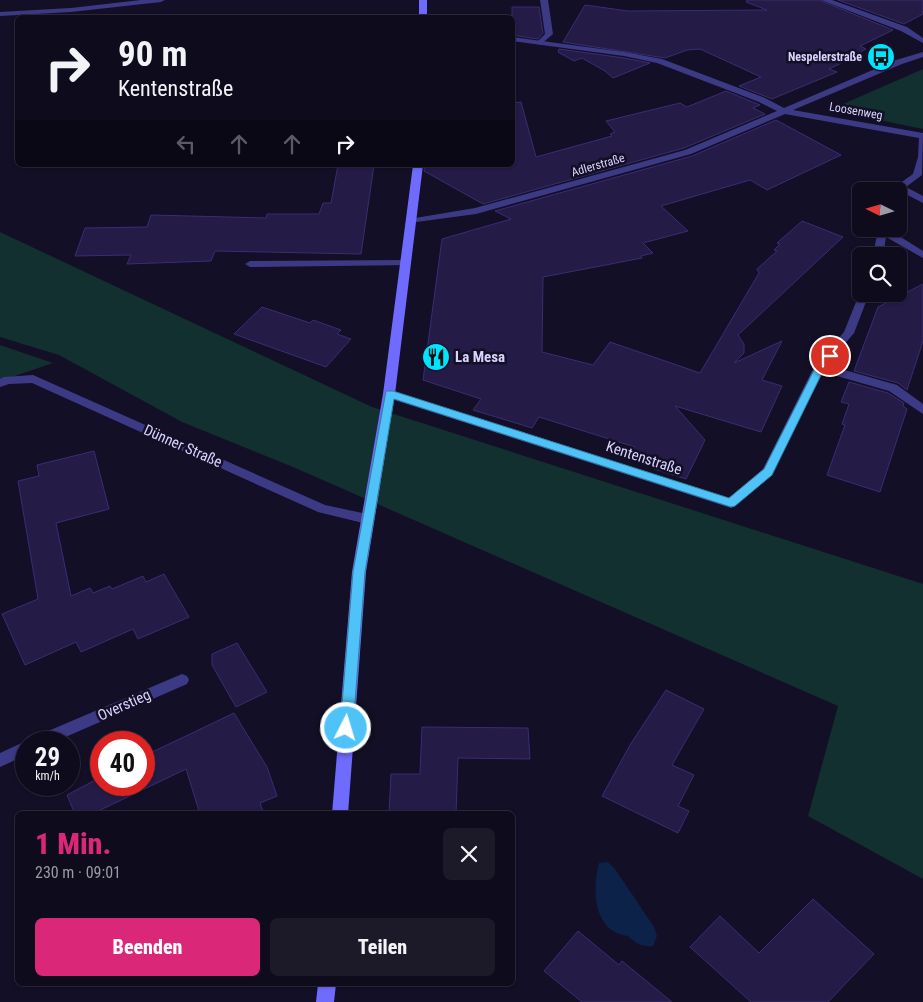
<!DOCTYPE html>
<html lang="de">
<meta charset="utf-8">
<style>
:root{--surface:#0e0b1c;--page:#1c1929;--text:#f1f3f6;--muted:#9b9ba3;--line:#2e2b3b;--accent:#db2777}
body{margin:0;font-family:"Roboto Condensed",sans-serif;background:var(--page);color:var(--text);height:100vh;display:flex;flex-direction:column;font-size:19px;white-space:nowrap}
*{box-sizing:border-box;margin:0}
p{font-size:16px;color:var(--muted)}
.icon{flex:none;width:28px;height:28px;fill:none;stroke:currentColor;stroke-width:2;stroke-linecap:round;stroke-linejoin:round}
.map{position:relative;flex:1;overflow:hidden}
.sheet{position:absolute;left:15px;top:811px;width:500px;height:175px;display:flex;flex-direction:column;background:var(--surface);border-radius:8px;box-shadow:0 1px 4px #0004,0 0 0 1px var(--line)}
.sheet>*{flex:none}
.top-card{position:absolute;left:15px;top:15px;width:500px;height:152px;border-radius:8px;box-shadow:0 1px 4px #0004,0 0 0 1px var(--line);background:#0e0b1c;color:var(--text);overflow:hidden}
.needle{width:32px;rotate:275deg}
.fabs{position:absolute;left:852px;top:182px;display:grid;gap:10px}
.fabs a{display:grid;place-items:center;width:55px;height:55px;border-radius:8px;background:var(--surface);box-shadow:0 1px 4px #0004,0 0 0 1px var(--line);font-size:25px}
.speed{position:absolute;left:15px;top:731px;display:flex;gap:10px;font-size:25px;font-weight:700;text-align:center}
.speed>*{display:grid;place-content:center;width:65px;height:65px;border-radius:50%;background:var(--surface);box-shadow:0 1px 4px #0004,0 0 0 1px var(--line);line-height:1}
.speed small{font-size:12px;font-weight:400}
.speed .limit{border:8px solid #d22;background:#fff;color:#111}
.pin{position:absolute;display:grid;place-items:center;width:42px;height:42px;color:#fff;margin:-21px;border:2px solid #fff;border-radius:50%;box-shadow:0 1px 5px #0007}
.me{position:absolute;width:55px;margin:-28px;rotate:5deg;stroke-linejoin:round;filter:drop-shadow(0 0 4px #0008)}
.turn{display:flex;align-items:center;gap:18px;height:105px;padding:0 20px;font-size:22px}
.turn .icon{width:65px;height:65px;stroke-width:2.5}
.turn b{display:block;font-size:35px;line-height:42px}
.lanes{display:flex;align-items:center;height:48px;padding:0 20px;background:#0003;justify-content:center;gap:25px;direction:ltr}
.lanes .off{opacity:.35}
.round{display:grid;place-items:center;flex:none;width:52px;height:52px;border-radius:8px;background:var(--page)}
.overview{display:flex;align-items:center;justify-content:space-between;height:85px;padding:0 20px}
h1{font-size:30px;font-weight:800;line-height:38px;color:var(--accent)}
.button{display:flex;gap:10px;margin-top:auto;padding:10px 20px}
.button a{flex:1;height:58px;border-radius:8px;background:var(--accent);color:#fff;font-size:20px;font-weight:800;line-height:58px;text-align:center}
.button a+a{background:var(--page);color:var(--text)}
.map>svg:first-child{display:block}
.green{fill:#12302f}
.water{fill:#0c2248}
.building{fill:#241b47;stroke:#3b2d73}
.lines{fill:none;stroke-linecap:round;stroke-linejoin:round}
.lane{fill:#3d3a85;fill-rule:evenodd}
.street{fill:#3d3a85;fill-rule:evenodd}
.secondary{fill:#6f6bff;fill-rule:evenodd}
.route{fill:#4fc3f7;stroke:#337fa1}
.labels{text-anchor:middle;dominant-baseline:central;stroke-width:5;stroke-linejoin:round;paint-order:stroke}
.far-poi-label{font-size:12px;font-weight:bold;fill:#d9d4ff;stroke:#130f26;text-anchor:end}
.far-street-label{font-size:12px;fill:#d9d4ff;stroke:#130f26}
.poi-label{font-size:15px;font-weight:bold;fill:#d9d4ff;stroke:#130f26;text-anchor:start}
.street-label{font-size:15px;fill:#d9d4ff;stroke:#130f26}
</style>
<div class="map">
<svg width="923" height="1002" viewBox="0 0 923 1002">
<rect width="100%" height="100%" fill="#130f26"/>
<!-- green -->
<path class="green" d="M923 69V129L845 113 834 108Z
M0 232 372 407 923 584V879L808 816 838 706 293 467 182 422 59 355 0 337Z
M0 345 53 363 0 381Z"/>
<!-- water -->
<path class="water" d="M608 862 615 869 654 927 657 936 653 946C642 947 636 944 628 936 593 932 592 889 599 863Z"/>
<!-- building -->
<path class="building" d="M747 0H819L893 30 860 46 866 49 858 53 860 54 829 69 837 72 772 99 739 86 761 77 700 49 687 50 665 58 563 42 585 5 628 11 767 10 746 2Z
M838 0H923V14L904 24Z
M512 7H539L543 33 538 39 518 36 512 33Z
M559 49 624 58 650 63 613 78 605 71 582 58 574 61 558 52Z
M726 91 760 105 753 108 765 114 684 148 483 204 424 171 425 165H512V103L521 102 536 157 612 136 610 134 615 132 606 121 680 103 687 107Z
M776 120 841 155 767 190 750 180 661 206 688 231 643 243 653 253 641 256 642 258 543 277 542 352 593 365 610 342 700 373 759 273 757 269 777 251 774 250 780 244 777 243 802 221 843 237 738 335 744 344V353L734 363 782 341 762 380 782 386 761 432 675 406 705 440 686 479 654 469 657 463 630 455 635 447 539 417 532 428 473 410 481 399 423 380 442 239 511 219 495 211 692 156Z
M338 165H374L361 254 215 251 211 261 127 264 131 255 75 256 85 228 147 227 151 215 266 218 267 214H319L323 203H331Z
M923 284V341L907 390 898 383 854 371 878 307Z
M262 307 310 323 313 320 341 330 337 334 351 339 326 367 234 334Z
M849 382 888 393 904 403 903 406 907 409 880 492 827 475 845 425 842 424 849 404 841 402Z
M94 451 109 509 56 523 71 596 90 588 93 593 110 586 112 589 143 576 146 582 164 574 189 617 138 639 133 629 81 652 76 642 25 665 2 614 38 599 18 481 39 476 37 465Z
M237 643 267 692 236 707 212 665V654Z
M666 690 704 709 672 765 694 775 678 806 689 811 678 833 602 796 630 745Z
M234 713 267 767 277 796 260 803 264 814H200L186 769 92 814H75L67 795 101 777V785H144V756Z
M422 727 528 728 530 759 458 758 456 814H389L391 774H420Z
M813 899 874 954 828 1002H751L690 947 720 916 759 953Z
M578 931 619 965 622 961 672 1002H582L544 971Z"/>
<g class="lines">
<!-- lane -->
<path class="lane" d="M540 0H548L553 34 540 45 536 43 545 34Z
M407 260 411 261V265L250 267 245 264 250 261Z
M33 375 325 505 367 514 371 516 373 519 371 522 367 524 318 512 32 383 9 384 0 387V379L4 377Z"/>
<!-- street -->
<path class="street" d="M141 0H165L161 2 71 12 0 16V12L71 8Z
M821 0H832L907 27 923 38V43L901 31Z
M512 37 624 52 662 59 765 98 784 108 896 60 923 52V57L902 64 793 110 923 133 922 175 906 187 923 196V203L900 191H889L913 174 918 157 919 138 785 114 691 154 476 214 409 223V219L475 208 685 150 777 111 759 102 657 63 624 56 512 41Z
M878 229H888L923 251V258L886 237 883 256H873Z
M860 292 861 294H869L854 333 827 365 897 385 923 404V414L889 391 823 372 772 475 735 506 731 508 385 397 383 394 389 390 393 391 729 498 763 469 814 367 844 332Z
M182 674 187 676 189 680 187 684 54 742H32L34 737Z
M26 741 29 742H26V755L0 767V753Z"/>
<!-- secondary -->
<path class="secondary" d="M419 0H427V18H419Z
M413 165H423L395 394 366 572 348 814H332L352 572 383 394Z
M318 984H336L334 1002H316Z"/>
</g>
<!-- route -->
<path class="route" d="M830 353 835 356 824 369 772 475 735 506 731 507 394 399 365 572 353 728 351 733 346 734 342 733 340 728 353 572 386 391H393L729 498 764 469 815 368 826 354Z"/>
<!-- icons -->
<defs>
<g id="bus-disc" transform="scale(1.4375)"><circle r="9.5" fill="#00e5ff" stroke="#130f26"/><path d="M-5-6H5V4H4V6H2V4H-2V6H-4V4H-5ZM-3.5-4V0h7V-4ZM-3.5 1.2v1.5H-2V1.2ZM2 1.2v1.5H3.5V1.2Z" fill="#111"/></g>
<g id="restaurant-disc" transform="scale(1.4375)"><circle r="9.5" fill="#00e5ff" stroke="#130f26"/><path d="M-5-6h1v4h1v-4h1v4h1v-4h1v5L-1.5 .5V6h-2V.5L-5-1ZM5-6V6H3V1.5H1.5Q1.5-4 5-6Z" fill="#111"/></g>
</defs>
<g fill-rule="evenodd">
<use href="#bus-disc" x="881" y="57"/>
<use href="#restaurant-disc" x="436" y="357"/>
</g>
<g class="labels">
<!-- far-poi labels -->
<g class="far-poi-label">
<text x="862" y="57">Nespelerstraße</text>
</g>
<!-- far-street labels -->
<g class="far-street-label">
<text transform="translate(856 111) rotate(10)">Loosenweg</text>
<text transform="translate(598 165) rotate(-16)">Adlerstraße</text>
</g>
<!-- poi labels -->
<g class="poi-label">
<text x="455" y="357">La Mesa</text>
</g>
<!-- street labels -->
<g class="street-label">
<text transform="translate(183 446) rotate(24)">Dünner Straße</text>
<text transform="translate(644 458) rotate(18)">Kentenstraße</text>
<text transform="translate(124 705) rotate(-24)">Overstieg</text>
</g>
</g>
</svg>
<div class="fabs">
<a><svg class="needle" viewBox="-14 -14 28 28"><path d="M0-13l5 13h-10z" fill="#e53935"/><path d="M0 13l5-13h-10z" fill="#9b9ba3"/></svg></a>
<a><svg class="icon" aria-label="search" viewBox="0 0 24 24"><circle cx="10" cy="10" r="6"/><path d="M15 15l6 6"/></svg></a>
</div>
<div class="speed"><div>29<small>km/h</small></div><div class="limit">40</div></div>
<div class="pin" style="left:830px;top:356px;background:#d93025"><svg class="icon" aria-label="arrive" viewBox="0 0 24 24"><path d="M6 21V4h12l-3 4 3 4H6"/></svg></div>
<svg class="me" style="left:346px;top:728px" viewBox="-20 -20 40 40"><circle r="17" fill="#4fc3f7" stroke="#fff" stroke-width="3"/><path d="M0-11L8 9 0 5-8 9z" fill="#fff"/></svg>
<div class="top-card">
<div class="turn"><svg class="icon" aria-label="right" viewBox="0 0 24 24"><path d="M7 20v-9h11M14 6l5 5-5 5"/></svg><div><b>90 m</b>Kentenstraße</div></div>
<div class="lanes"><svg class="icon off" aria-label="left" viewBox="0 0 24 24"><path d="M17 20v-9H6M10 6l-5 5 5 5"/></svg><svg class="icon off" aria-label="ahead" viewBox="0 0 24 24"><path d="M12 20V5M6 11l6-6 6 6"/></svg><svg class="icon off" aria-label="ahead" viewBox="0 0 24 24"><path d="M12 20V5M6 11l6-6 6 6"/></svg><svg class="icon" aria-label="right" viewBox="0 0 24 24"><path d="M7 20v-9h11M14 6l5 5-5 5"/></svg></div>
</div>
<section class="sheet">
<div class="overview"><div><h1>1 Min.</h1><p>230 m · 09:01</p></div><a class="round"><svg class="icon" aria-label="close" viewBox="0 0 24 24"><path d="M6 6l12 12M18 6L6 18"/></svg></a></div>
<div class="button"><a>Beenden</a><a>Teilen</a></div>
</section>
</div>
